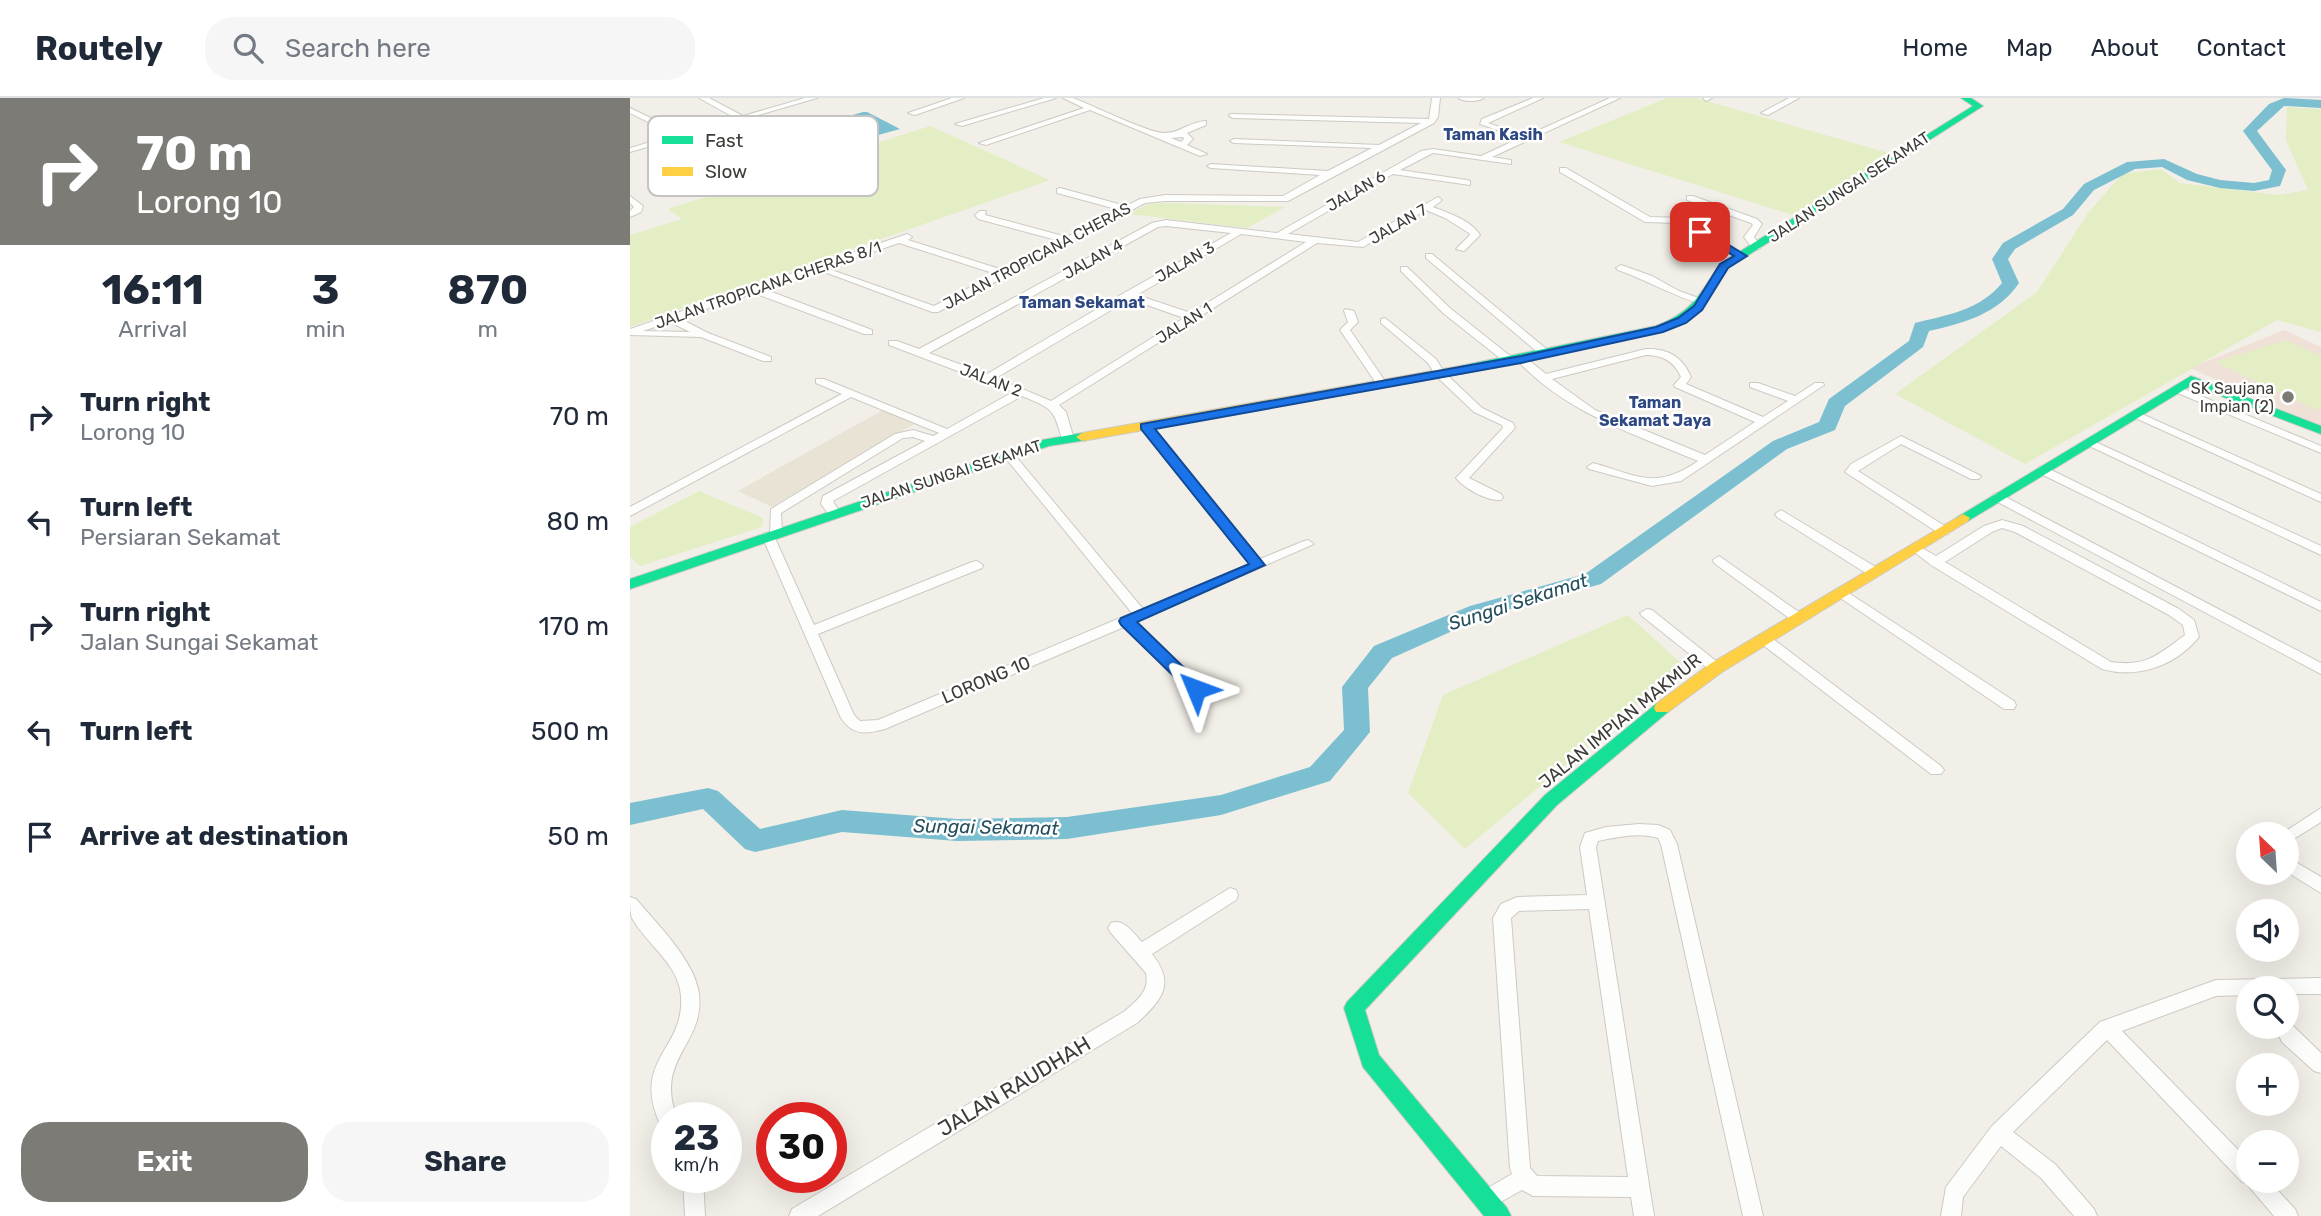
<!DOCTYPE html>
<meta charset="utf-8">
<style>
:root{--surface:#fff;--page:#f6f6f7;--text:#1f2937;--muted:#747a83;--line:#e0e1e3;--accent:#7d7b76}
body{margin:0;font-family:Rubik,sans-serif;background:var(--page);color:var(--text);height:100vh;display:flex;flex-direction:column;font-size:26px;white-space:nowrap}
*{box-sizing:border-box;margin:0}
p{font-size:23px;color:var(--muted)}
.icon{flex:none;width:38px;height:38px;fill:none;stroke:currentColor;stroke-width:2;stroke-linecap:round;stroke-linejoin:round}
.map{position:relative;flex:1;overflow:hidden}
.panel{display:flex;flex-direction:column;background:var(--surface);width:630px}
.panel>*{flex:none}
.guide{background:#7d7b76;color:#fff;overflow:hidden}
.needle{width:46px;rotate:335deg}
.tools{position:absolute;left:1606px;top:724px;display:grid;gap:14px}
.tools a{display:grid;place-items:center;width:63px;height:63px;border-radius:50%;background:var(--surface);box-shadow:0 7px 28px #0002;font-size:35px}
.speed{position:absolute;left:21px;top:1004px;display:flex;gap:14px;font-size:35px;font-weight:700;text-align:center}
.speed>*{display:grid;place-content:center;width:91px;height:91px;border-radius:50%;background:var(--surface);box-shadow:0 7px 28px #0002;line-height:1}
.speed small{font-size:18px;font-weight:400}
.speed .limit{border:10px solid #d22;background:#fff;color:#111}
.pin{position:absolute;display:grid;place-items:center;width:60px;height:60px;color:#fff;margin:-30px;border-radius:14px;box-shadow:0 4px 10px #0006}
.me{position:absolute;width:77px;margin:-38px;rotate:314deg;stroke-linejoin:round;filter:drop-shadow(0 0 5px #0008)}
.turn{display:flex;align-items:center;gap:24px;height:147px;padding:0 21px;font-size:32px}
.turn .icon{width:91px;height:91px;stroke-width:2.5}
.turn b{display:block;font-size:49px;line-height:60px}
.eta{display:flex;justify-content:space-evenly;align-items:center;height:119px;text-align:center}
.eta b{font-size:42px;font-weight:700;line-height:49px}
.primary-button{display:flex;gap:14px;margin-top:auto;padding:14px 21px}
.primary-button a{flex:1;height:80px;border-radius:28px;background:var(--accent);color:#fff;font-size:28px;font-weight:700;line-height:80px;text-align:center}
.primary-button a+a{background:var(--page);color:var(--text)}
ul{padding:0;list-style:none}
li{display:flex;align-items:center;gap:21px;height:105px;padding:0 21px}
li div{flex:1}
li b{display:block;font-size:26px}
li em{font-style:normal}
header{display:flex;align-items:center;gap:42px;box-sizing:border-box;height:98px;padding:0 35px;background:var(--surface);border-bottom:2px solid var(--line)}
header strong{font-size:33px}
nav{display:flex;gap:38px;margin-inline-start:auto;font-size:24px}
.search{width:490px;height:63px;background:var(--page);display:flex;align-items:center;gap:18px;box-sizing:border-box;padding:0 24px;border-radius:28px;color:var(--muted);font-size:26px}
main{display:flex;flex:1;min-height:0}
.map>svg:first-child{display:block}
.built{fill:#e8e3d5}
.education{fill:#efe1d7}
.green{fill:#e3eec5}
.water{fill:#7bbfd0}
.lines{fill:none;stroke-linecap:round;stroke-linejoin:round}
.river{fill:#7bbfd0;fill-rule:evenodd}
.street-casing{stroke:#cccac4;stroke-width:2}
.fast-casing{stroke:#cccac4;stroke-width:2}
.slow-casing{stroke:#cccac4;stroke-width:2}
.street{fill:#fdfdfc;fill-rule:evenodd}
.fast{fill:#16e098;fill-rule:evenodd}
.slow{fill:#ffcf43;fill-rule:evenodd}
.route{fill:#1a73e8;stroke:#114b97;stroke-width:2}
.poi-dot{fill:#7d7b76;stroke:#fff;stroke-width:2.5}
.labels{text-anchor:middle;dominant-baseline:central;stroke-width:5;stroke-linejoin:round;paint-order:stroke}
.far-neighbourhood-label{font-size:16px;font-weight:bold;fill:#2e4881;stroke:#fff}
.far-street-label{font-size:16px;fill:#3e3c38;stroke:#fff}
.far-poi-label{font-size:16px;fill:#3e3c38;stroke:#fff;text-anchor:end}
.street-label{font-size:18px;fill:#3e3c38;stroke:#fff}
.water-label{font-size:19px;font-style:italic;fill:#254f5c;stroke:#fff}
.near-street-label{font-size:21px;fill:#3e3c38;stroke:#fff}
.key{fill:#fff;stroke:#c5c4c3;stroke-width:2}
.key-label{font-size:19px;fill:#3e3c38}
</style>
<header>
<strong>Routely</strong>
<div class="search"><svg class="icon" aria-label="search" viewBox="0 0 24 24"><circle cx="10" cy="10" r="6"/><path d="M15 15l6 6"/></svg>Search here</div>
<nav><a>Home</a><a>Map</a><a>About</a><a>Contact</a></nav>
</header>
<main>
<section class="panel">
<div class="guide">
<div class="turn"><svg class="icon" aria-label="right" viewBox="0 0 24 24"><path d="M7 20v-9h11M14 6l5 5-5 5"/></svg><div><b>70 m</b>Lorong 10</div></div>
</div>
<div class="eta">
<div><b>16:11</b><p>Arrival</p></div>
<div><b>3</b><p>min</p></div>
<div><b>870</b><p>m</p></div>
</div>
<ul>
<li><svg class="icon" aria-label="right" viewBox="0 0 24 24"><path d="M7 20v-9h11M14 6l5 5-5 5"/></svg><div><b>Turn right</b><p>Lorong 10</p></div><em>70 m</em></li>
<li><svg class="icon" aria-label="left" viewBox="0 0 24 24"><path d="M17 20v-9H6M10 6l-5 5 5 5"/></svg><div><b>Turn left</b><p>Persiaran Sekamat</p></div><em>80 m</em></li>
<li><svg class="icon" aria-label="right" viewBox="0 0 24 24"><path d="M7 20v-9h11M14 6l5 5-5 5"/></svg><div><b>Turn right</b><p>Jalan Sungai Sekamat</p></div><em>170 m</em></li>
<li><svg class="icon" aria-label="left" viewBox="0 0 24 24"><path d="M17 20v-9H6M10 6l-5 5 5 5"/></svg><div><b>Turn left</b></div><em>500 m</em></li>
<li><svg class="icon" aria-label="arrive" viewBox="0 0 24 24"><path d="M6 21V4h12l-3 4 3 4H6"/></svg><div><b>Arrive at destination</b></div><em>50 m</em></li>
</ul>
<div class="primary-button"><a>Exit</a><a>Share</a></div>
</section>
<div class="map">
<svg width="1691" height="1118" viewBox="0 0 1691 1118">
<rect width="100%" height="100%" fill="#f2efe8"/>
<!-- built -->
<path class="built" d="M253 312 286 325 142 409 108 393Z"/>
<!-- education -->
<path class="education" d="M1654 232 1691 249V329L1560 270Z"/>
<!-- green -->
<path class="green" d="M1037 0H1066L1262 56 1163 117 929 44Z
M1657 9 1691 11V234L1647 222 1395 366 1265 296 1407 194 1458 115 1492 76 1531 71 1550 85 1649 97 1678 92 1656 42Z
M300 28 420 82 0 229V137L52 121 38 111Z
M538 105 655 109 617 130 499 116 518 106Z
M1656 242 1691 258V309L1687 312 1585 264Z
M69 393 133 420 132 429 10 468 0 459V429Z
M998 517 1054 568 835 751 778 695 813 597Z"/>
<!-- water -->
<path class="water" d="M233 14H237L270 31 230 42 196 25Z"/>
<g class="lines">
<!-- river -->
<path class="river" d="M1654 0 1691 2V10L1654 8 1627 33 1656 72 1650 88 1624 93 1590 90 1557 82 1532 69 1505 71 1464 92 1443 117 1385 151 1378 161 1389 185C1368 216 1334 225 1299 233L1293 249 1215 308 1205 332 1157 351 971 486 856 518 762 560 738 590 740 634 700 683 591 717 437 741 327 743 212 734 125 754 115 751 73 711 0 727V705L78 690 88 693 130 731 212 712 327 721 437 719 591 697 680 669 714 632 712 589 744 548 840 508 955 476 1143 343 1189 324 1199 301 1279 243 1285 225C1317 217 1350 212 1372 185L1362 161 1373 145 1433 111 1454 86 1497 64 1534 61 1567 76 1590 82 1624 85 1639 82 1642 72 1613 33 1639 6Z"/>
<!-- street casing -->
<g class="street-casing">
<path id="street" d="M69 0H79L113 18 175 0H187L0 54V50L44 37 0 15V10L52 35 105 20Z
M322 0H334L285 17 278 15Z
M414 0H426L332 28 325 26Z
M433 0H443C462 7 520 36 535 35 550 35 561 23 576 23V27L557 35 563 41 557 47 577 56 570 58 460 12 356 47 349 45 454 10ZM553 39 554 41 551 44 541 40Z
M802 0H810L808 19 804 25 658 103H535L515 105 308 214H302L189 172 134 191 242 232V236H234L124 195 49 220 78 235 141 259V263H133L71 239 0 237V231L277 136 282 139 278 142 373 172 430 143 348 121 345 117 350 113H356L355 117 437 139 490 112 427 95V91L430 90 496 108 510 101 535 97 653 98 690 77 581 70 577 68 581 66 698 73 742 50 604 45 600 43 604 41 749 47 791 25 603 20 599 18 600 16 799 21ZM269 145 366 176 304 208 196 170ZM40 224 60 234 13 233Z
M828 0H854C848 4 834 4 828 0Z
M903 0H913L858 25 896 38 980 0H990L862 59 881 62V66L803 55 770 72 837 82 840 83V87L763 76 658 136 728 144 808 99 812 102 803 109C818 115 841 122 850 137L834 153 826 151 840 137 839 135 815 120 796 112 733 149 687 145 429 307 436 314 444 341 442 343H434L432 341C423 309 422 311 392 298L203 403 210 415 208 418H200L191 406 193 398 295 343 283 339 273 340 151 415 152 435 144 438 184 527 342 464 347 463 353 467 352 470 188 536 224 617 230 623 248 622 502 515 374 358V354H382L513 511 620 466 510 328 516 325 520 326 630 461 674 443 678 442 684 446 505 524 571 588 573 591 571 594H561L494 529 255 631C236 636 223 638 211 620L132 438 134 435H140L141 411 265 336 283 332 303 338 309 335 221 299 0 418V409L212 296 186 285V281H194L317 331 383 294 259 247V243H267L289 251 522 125 536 122 647 135 791 53 803 51 851 58 890 40 850 26 852 21ZM536 128 601 135 494 195 357 276 299 255 528 129ZM611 136 676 144 561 215 507 197ZM500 201 554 220 421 303 366 280Z
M1073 0H1082L1076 3Z
M1159 0H1169L1138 17 1131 15Z
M930 70H936L1020 119 1053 120 1116 158 1108 160 1048 125 1015 124 930 74Z
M0 98 13 108 11 114 0 119V113L4 109 0 105Z
M1057 98H1063L1127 121 1132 126 1124 139 1131 149 1129 151H1123L1114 139 1123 127 1121 125 1057 102Z
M796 156H802L920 254V258H912L796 160Z
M991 167 1022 178 1049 193 1077 203 1072 206C1042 198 1017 182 988 172L986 170Z
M771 169H777L821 211 884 261V265H876L813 215 771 173Z
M715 211 724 213 728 224 720 232 757 286 756 288H748L710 232 718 224 714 213Z
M755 220 806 261 814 274 852 310 883 325 885 330 883 332 839 380 871 396 873 399 871 402C857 403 835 391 826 380L873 330 872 327 844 314 806 278 798 265 751 225V221Z
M1016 251C1037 250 1053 259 1061 279L1056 286 1133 319 1158 303 1120 289V285H1128L1165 298 1185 285H1193L1194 287 1051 383 1022 388 959 371 957 369 963 365C1007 377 1025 393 1068 363 1003 336 934 314 886 261L887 259H895L916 276ZM1016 257C1032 257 1044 263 1051 279L1044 287 1045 289 1125 324 1075 357 965 312 922 281Z
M1547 288 1691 348V355L1543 293V289Z
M1505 313 1691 396V404L1501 318V314Z
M1271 338 1351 378 1349 381H1341L1271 346 1228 373 1318 430 1320 433 1318 436H1310L1215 374 1221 366Z
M1459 341 1691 448V457L1455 346 1453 344Z
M1413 368 1691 504V513L1409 375V369Z
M1368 395 1691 565V576L1364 402 1362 399 1364 396Z
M1151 412 1249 471 1250 474 1249 477H1239L1147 419 1145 416Z
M1372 422 1393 428 1549 511 1564 522 1569 539C1545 568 1508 581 1472 571L1301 467 1279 450 1285 446 1306 458 1354 428ZM1372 430 1385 434 1539 517 1553 527 1555 537C1528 557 1516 569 1481 564L1315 464 1362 434Z
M1089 458 1173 517 1175 520 1173 523H1163L1084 465 1083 462Z
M1211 490 1384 603 1386 607 1384 611H1374L1206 497 1204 494 1206 491Z
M1017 511 1022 512 1091 567 1093 570 1091 573H1081L1012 518 1010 515Z
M1134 536 1139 538 1311 668 1314 672 1311 676H1301L1129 544 1127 541 1129 538Z
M1691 710V724L1657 745V737H1650Z
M1009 726 1028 727 1040 732 1047 746 1133 1118H1113L1031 746 1028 740C1009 734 987 739 968 743L966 749 1024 1118H1004L1001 1099 903 1098 892 1092 856 1112 849 1109 846 1102 849 1095 882 1076 880 1070 863 820 871 806 887 799 957 797 950 749 955 735 976 729ZM959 811 998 1079 907 1078 900 1070 881 820 889 813Z
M1657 759 1691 779V795L1657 774Z
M600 790 606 792 608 797 606 802 522 856C546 886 532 902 507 925L188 1118H159L162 1111 495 913C507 902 520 893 516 875L481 835 478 830 481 825C494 820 503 835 512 844Z
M0 799 6 801C27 826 65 863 69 896 75 947 24 960 47 1020H37V1029L30 1026C1 961 55 952 51 898 49 866 16 846 2 820 0 815 0 806 0 799Z
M1691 880V896H1657V891H1619V897L1586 898 1492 933 1619 1063V1083H1639L1665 1111 1668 1118H1644L1616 1085 1612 1084 1477 942 1383 1034 1425 1066 1464 1111 1467 1118H1444L1411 1080 1371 1048 1333 1099 1331 1118H1311L1316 1089 1362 1028 1470 924 1586 882Z
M1657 922 1691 955V975L1684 973 1652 944 1645 929H1657Z
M53 1080H73L75 1118H55Z"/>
</g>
<!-- fast casing -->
<g class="fast-casing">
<path id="fast" d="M1331 0H1341L1353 8 1098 170C1080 200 1064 224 1029 234L830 276 824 272 830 268 1026 228C1062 214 1070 197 1090 166L1343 8Z
M1561 278 1691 328V336L1562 287 1338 423 1333 424 1326 420Z
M452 335 458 339 457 342 419 348 0 491V481L412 342Z
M1032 604 1038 606 1040 610 1038 614 927 707 735 912 749 957 877 1110 881 1118H854L733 969 714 910 717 904 915 697 1026 606Z"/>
</g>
<!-- slow casing -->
<g class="slow-casing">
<path id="slow" d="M830 268 836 272 834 275 452 343 446 339 452 335Z
M1333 416 1340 420 1338 423 1092 574 1038 614H1026L1024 610 1026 606 1080 566Z"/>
</g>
<!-- street -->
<use href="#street" class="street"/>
<!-- fast -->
<use href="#fast" class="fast"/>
<!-- slow -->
<use href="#slow" class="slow"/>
</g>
<!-- route -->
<path class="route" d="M1067 132H1074L1117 158 1098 170 1072 212 1056 225 1033 234 891 265 525 331 635 467 507 524 572 587 574 591 572 595H561L491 527 489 523 491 520 619 466 511 331V326L891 258 1026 229 1048 220 1064 208 1090 166 1104 158 1067 136Z"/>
<!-- markers -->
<circle class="poi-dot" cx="1658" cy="299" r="7"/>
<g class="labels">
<!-- far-neighbourhood labels -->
<g class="far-neighbourhood-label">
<text x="863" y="36">Taman Kasih</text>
<text x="452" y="204">Taman Sekamat</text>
<text x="1025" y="304">Taman<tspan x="1025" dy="18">Sekamat Jaya</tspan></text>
</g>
<!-- far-street labels -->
<g class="far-street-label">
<text transform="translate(1219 89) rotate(-33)">JALAN SUNGAI SEKAMAT</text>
<text transform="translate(726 93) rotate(-30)">JALAN 6</text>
<text transform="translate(768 126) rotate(-30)">JALAN 7</text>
<text transform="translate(407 158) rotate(-28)">JALAN TROPICANA CHERAS</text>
<text transform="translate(463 161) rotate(-29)">JALAN 4</text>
<text transform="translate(555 164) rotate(-30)">JALAN 3</text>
<text transform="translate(138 187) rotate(-19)">JALAN TROPICANA CHERAS 8/1</text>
<text transform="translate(554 225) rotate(-32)">JALAN 1</text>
<text transform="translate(361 282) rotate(21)">JALAN 2</text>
<text transform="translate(321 376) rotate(-18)">JALAN SUNGAI SEKAMAT</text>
</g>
<!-- far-poi labels -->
<g class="far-poi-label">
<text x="1644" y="290">SK Saujana<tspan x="1644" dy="18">Impian (2)</tspan></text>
</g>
<!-- street labels -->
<g class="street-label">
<text transform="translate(356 582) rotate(-23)">LORONG 10</text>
<text transform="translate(990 623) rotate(-39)">JALAN IMPIAN MAKMUR</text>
</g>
<!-- water labels -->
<g class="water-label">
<text transform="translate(888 504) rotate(-18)">Sungai Sekamat</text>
<text transform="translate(356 729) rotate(1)">Sungai Sekamat</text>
</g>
<!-- near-street labels -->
<g class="near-street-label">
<text transform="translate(384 988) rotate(-31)">JALAN RAUDHAH</text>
</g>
</g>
<!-- legend -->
<rect x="18" y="18" width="230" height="80" rx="10" class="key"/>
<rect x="32" y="38" width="31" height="8" fill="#16e098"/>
<rect x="32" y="69" width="31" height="9" fill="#ffcf43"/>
<g class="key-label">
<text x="75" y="49">Fast</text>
<text x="75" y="80">Slow</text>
</g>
</svg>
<div class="tools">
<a><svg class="needle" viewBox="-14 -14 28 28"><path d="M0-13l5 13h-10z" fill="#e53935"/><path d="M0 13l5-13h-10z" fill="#747a83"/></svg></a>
<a><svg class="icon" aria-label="sound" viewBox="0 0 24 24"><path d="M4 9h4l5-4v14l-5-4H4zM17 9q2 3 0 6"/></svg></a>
<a><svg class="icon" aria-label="search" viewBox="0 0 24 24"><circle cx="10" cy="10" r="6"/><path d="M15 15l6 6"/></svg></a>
<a>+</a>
<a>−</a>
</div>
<div class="speed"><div>23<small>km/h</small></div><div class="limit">30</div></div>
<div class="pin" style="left:1070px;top:134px;background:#d93025"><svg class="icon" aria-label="arrive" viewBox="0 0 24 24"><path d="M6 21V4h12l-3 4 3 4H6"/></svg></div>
<svg class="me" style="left:566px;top:591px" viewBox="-20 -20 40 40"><path d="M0-17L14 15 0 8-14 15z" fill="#1a73e8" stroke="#fff" stroke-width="4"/></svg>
</div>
</main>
